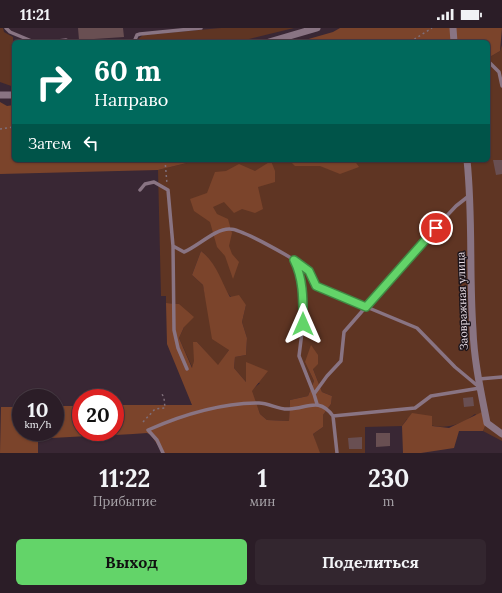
<!DOCTYPE html>
<html lang="ru">
<meta charset="utf-8">
<style>
:root{--surface:#2b1d27;--page:#33262f;--text:#f1f3f6;--muted:#a6a2a7;--line:#473b44;--accent:#63d469}
body{margin:0;font-family:Lora,serif;background:var(--page);color:var(--text);height:100vh;display:flex;flex-direction:column;font-size:15px;white-space:nowrap}
*{box-sizing:border-box;margin:0}
p{font-size:13px;color:var(--muted)}
.icon{flex:none;width:22px;height:22px;fill:none;stroke:currentColor;stroke-width:2;stroke-linecap:round;stroke-linejoin:round}
.map{position:relative;height:425px;overflow:hidden}
.side{display:flex;flex-direction:column;background:var(--surface);flex:1}
.side>*{flex:none}
.guide{position:absolute;left:12px;top:12px;width:478px;height:122px;border-radius:6px;box-shadow:0 1px 3px #0004,0 0 0 1px var(--line);background:#00695c;color:#fff;overflow:hidden}
.speed{position:absolute;left:12px;top:361px;display:flex;gap:8px;font-size:20px;font-weight:700;text-align:center}
.speed>*{display:grid;place-content:center;width:52px;height:52px;border-radius:50%;background:var(--surface);box-shadow:0 1px 3px #0004,0 0 0 1px var(--line);line-height:1}
.speed small{font-size:10px;font-weight:400}
.speed .limit{border:6px solid #d22;background:#fff;color:#111}
.pin{position:absolute;display:grid;place-items:center;width:34px;height:34px;color:#fff;margin:-17px;border:2px solid #fff;border-radius:50%;box-shadow:0 1px 4px #0007}
.me{position:absolute;width:44px;margin:-22px;rotate:0deg;stroke-linejoin:round;filter:drop-shadow(0 0 3px #0008)}
.turn{display:flex;align-items:center;gap:14px;height:84px;padding:0 16px;font-size:18px}
.turn .icon{width:52px;height:52px;stroke-width:2.5}
.turn b{display:block;font-size:28px;line-height:34px}
.then{display:flex;align-items:center;height:38px;padding:0 16px;background:#0003;gap:8px;font-size:15px}
.eta{display:flex;justify-content:space-evenly;align-items:center;height:68px;text-align:center}
.eta b{font-size:24px;font-weight:700;line-height:28px}
.button{display:flex;gap:8px;margin-top:auto;padding:8px 16px}
.button a{flex:1;height:46px;border-radius:6px;background:var(--accent);color:#111;font-size:16px;font-weight:700;line-height:46px;text-align:center}
.button a+a{background:var(--page);color:var(--text)}
.status{display:flex;justify-content:space-between;align-items:center;height:28px;padding:0 20px;background:var(--surface);direction:ltr}
.status svg{height:11px;fill:currentColor}
.map>svg:first-child{display:block}
.green{fill:#5f3523}
.forest{fill:#7b442b}
.building{fill:#694f52}
.lines{fill:none;stroke-linecap:round;stroke-linejoin:round}
.path{stroke:#7f6f7a;stroke-width:1.5;stroke-dasharray:2 3;stroke-linecap:butt}
.service{stroke:#897483;stroke-width:3.5}
.minor{stroke:#897483;stroke-width:7}
.route-casing{stroke:#408a44;stroke-width:10}
.route{stroke:#63d469;stroke-width:7}
.labels{text-anchor:middle;dominant-baseline:central;stroke-width:3;stroke-linejoin:round;paint-order:stroke}
.street-label{font-size:11px;fill:#eee2ea;stroke:#1b1319}
</style>
<div class="status"><b>11:21</b><svg viewBox="0 0 49 12"><path d="M0 12V9h3v3zM5 12V6h3v6zM10 12V3h3v9zM15 12V0h3v12zM26 1h20v11H26zM47 4h2v5h-2z"/></svg></div>
<div class="map">
<svg width="502" height="425" viewBox="0 0 502 425">
<rect width="100%" height="100%" fill="#392734"/>
<!-- green -->
<path class="green" d="M0 0H3L4 4 13 9 14 59 0 54Z
M221 0H294L237 14H138V11L143 7Z
M502 17V413L483 403 486 396 475 386C450 405 434 399 407 391L402 398 365 399V425H319L313 406 323 399V387L331 376 332 368 322 364 313 341 305 334 314 353 308 368 290 372 289 393 267 392 260 386 251 363 260 355 246 354 234 340 235 329 246 327 247 310 242 294 246 277C241 274 233 272 230 268 217 253 218 236 201 223L192 247 203 257 208 281 229 322 218 338 197 314 193 341 179 310 184 299 179 276 166 275V268H161L158 142 199 132H488V30L500 23Z"/>
<!-- forest -->
<path class="forest" d="M340 0H502L500 23 488 30V14H298L333 4Z
M0 74 7 78 14 77V132H199L158 142 0 146Z
M289 132H354L359 139 340 146 320 138H295Z
M271 133 275 143V154L258 159 263 181 255 185 242 181 234 185 224 174 213 179 217 186 228 191 232 205 229 218 232 226 239 234 233 251 225 228 217 219 210 194 194 183 190 171 207 165 215 144 226 143 239 136 255 143Z
M201 223C216 234 221 253 230 269L239 267 246 277 242 294 247 310 246 327 235 329 234 340 246 354V334L268 343 252 363 260 386 267 392 289 393 290 372 308 368 314 353 305 334 311 317 318 327V336L313 341 322 364 332 368 331 376 323 387V399L313 406 320 425H163L151 407 147 405C110 408 75 408 38 411V425H0L1 379H21V404H55V378H81V404H115V377H192L167 316 166 275 179 276 194 289 184 299 179 310 192 340 194 333 193 314H197L218 337 229 322 212 311 203 257 192 247Z
M482 384 486 396 483 403H459L454 420 421 425H403L402 398 412 385 432 388V398L449 400Z"/>
<!-- building -->
<path class="building" d="M78 0H123L124 9 79 12Z
M493 132H502V146L496 147Z
M473 369 474 378 464 379 463 370Z
M376 405H390V418L376 419Z
M362 409V421H349L348 410Z"/>
<g class="lines">
<!-- path -->
<path class="path" d="M410 14 432 0
M0 101 14 99
M165 132 167 156
M143 394 155 381 165 380 164 370 161 364"/>
<!-- service -->
<path class="service" d="M6 0 10 4 34 14
M50 14 66 12 69 14
M134 14 137 7 140 6 201 0
M488 36 490 35 499 44 502 58
M140 162 145 156 154 154 168 162 173 218 174 302 178 320 187 341
M173 218 184 224C197 219 216 200 230 201 242 201 299 233 308 242 312 246 314 253 316 258L417 300 455 339 479 359
M295 234 300 244 303 270V296L299 328 314 366
M479 351 502 349
M317 376 314 366 327 348 341 333 344 304 425 211 456 178 470 167
M333 388 337 425
M163 425 157 412 148 402C182 387 221 375 259 375 269 375 279 382 289 381 308 380 319 369 333 388L415 380 431 368 480 360"/>
<!-- minor -->
<path class="minor" d="M453 0 454 14
M269 14 317 0
M0 67H14
M467 132C473 189 469 245 473 302 474 333 481 364 487 395L502 406"/>
</g>
<g class="lines">
<!-- route casing -->
<g class="route-casing">
<path id="route" d="M303 296C303 274 304 252 294 232L309 243 316 258 366 279 436 200"/>
</g>
<!-- route -->
<use href="#route" class="route"/>
</g>
<g class="labels">
<!-- street labels -->
<g class="street-label">
<text transform="translate(462 273) rotate(-92)">Заовражная улица</text>
</g>
</g>
</svg>
<div class="speed"><div>10<small>km/h</small></div><div class="limit">20</div></div>
<div class="pin" style="left:436px;top:200px;background:#d93025"><svg class="icon" aria-label="arrive" viewBox="0 0 24 24"><path d="M6 21V4h12l-3 4 3 4H6"/></svg></div>
<svg class="me" style="left:303px;top:296px" viewBox="-20 -20 40 40"><path d="M0-17L14 15 0 8-14 15z" fill="#63d469" stroke="#fff" stroke-width="4"/></svg>
<div class="guide">
<div class="turn"><svg class="icon" aria-label="right" viewBox="0 0 24 24"><path d="M7 20v-9h11M14 6l5 5-5 5"/></svg><div><b>60 m</b>Направо</div></div>
<div class="then">Затем<svg class="icon" aria-label="left" viewBox="0 0 24 24"><path d="M17 20v-9H6M10 6l-5 5 5 5"/></svg></div>
</div>
</div>
<section class="side">
<div class="eta">
<div><b>11:22</b><p>Прибытие</p></div>
<div><b>1</b><p>мин</p></div>
<div><b>230</b><p>m</p></div>
</div>
<div class="button"><a>Выход</a><a>Поделиться</a></div>
</section>
